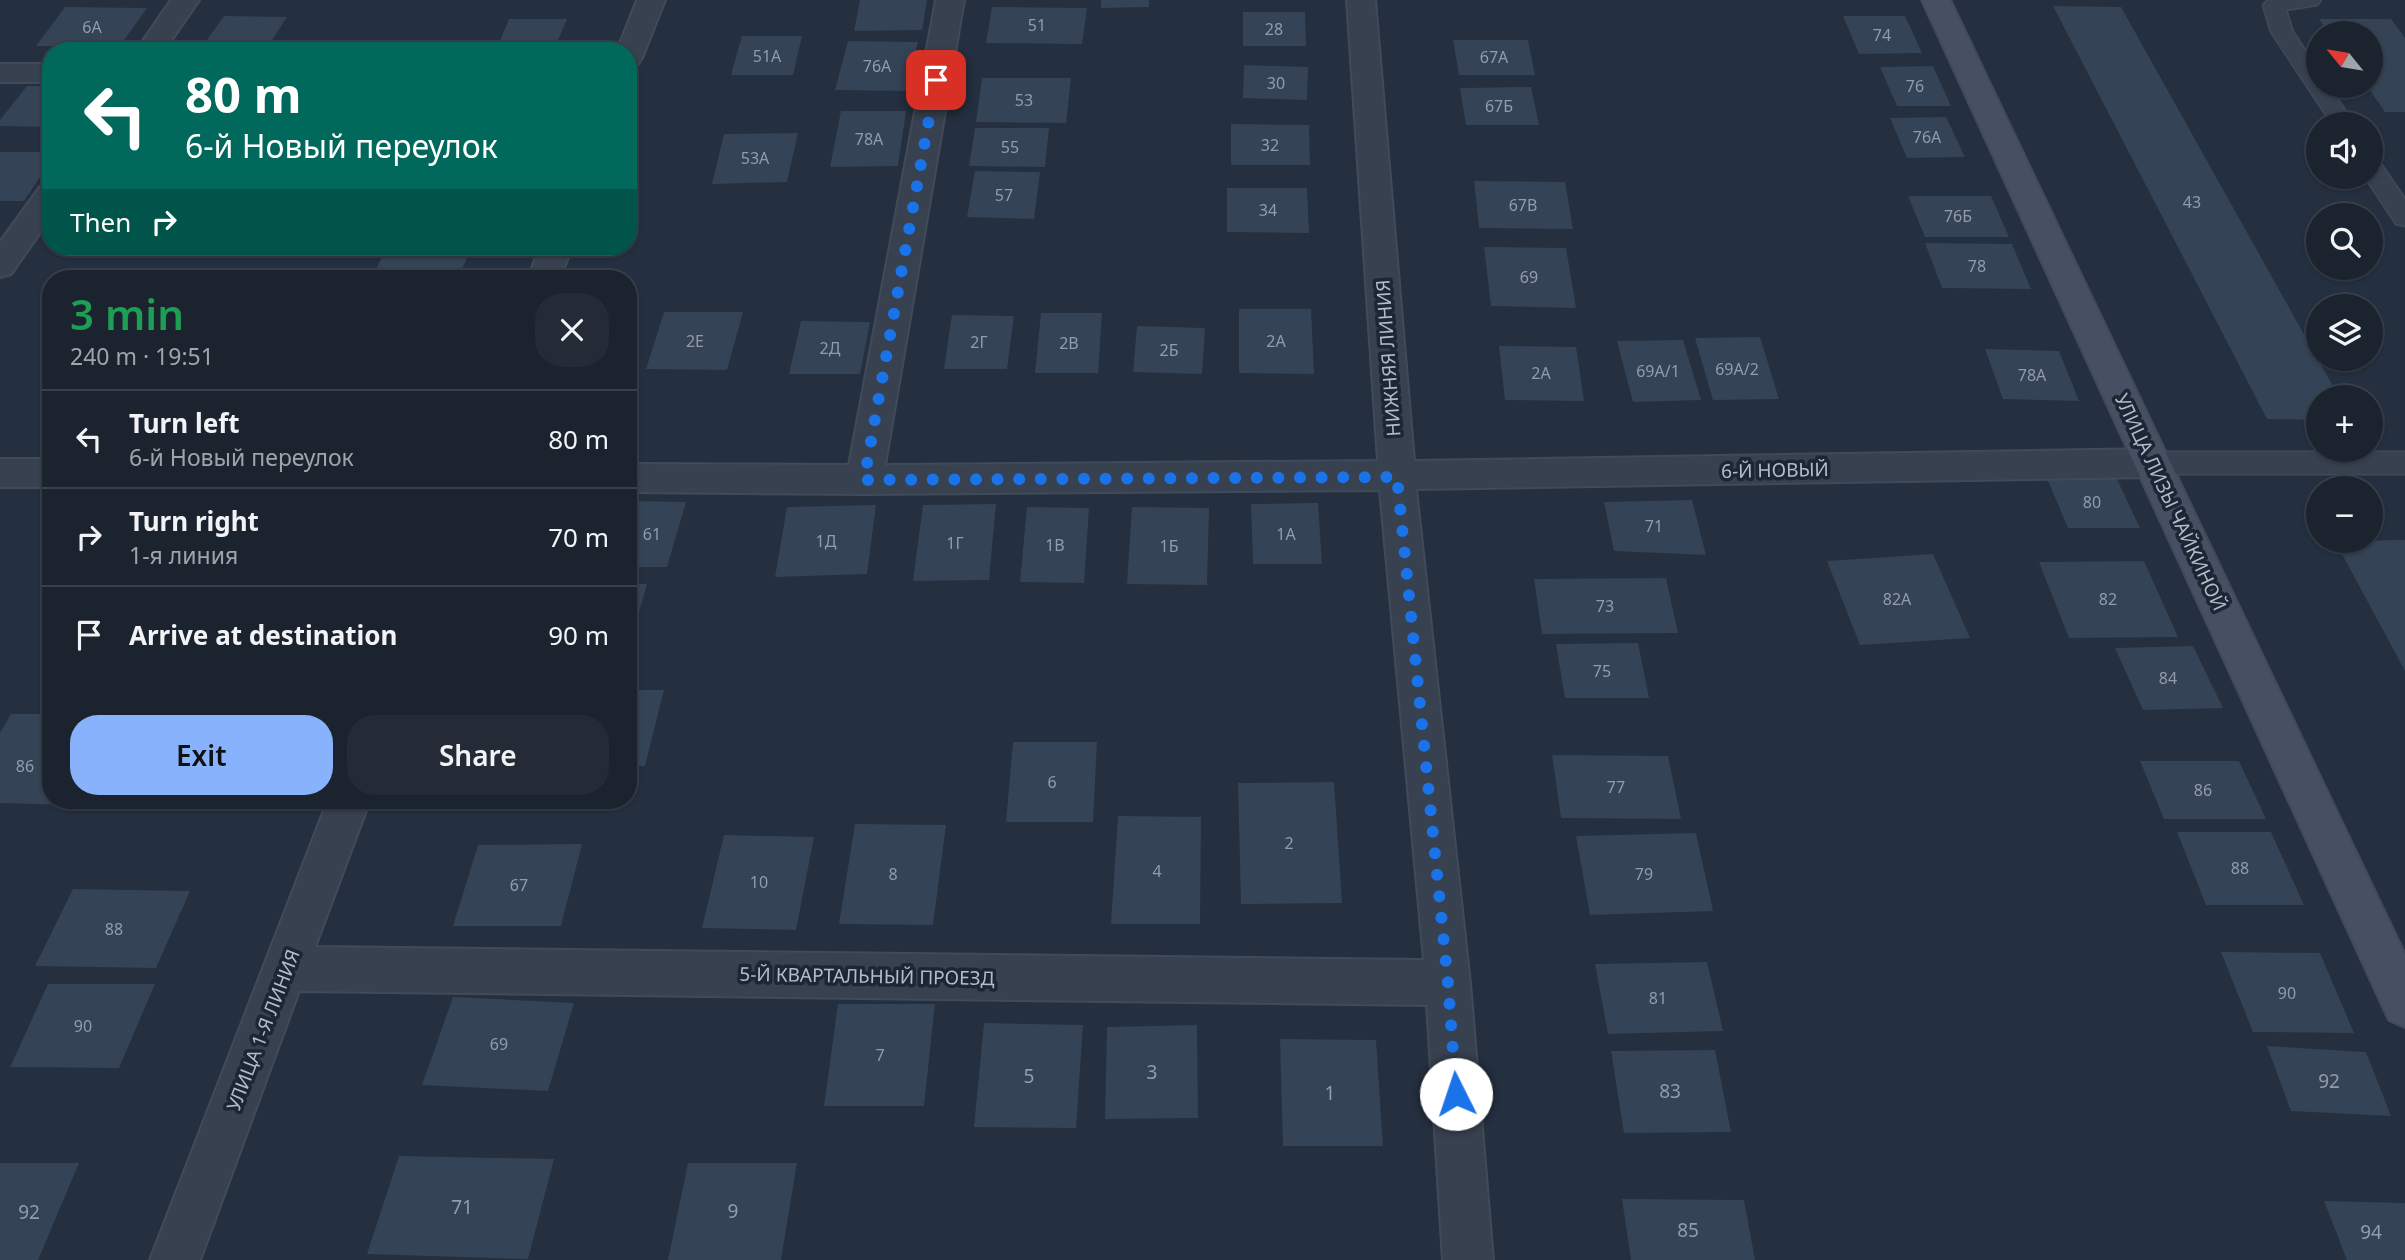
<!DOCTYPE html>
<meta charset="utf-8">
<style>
:root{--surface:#1b232f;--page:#242b37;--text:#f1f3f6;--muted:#a0a4aa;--line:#39404b;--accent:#88b2fb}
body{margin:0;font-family:"Noto Sans",sans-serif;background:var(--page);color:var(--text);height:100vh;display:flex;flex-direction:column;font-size:26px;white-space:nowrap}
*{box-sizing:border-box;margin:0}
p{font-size:23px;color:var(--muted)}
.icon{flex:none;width:38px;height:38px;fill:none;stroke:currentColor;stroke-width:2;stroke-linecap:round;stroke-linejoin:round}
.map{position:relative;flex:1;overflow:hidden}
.sheet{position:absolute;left:42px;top:270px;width:595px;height:539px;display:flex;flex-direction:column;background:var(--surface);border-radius:28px;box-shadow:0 2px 5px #0004,0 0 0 2px var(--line)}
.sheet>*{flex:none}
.banner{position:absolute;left:42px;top:42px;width:595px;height:214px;border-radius:28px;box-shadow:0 2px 5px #0004,0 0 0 2px var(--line);background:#00695c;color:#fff;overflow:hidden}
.needle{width:46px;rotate:300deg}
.controls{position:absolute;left:2306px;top:21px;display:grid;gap:14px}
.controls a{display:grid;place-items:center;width:77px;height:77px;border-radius:50%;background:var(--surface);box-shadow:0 2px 5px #0004,0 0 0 2px var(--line);font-size:35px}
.pin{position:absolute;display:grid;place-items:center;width:60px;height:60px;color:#fff;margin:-30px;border-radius:14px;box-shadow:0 4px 10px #0006}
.me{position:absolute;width:77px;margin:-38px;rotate:356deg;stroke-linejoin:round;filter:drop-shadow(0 0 5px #0008)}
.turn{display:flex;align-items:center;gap:24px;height:147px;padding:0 28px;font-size:32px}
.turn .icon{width:91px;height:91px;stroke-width:2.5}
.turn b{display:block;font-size:49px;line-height:60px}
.then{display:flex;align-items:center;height:66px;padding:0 28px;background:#0003;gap:14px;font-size:26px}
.round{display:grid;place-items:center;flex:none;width:74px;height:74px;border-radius:28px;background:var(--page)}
.overview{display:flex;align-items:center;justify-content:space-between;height:119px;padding:0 28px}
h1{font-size:42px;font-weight:600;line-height:52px;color:#1e9e55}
.primary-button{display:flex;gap:14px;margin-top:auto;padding:14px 28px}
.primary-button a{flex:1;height:80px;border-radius:28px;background:var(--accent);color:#111;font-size:28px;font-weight:600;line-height:80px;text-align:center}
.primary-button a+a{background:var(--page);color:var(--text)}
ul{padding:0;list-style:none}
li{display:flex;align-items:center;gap:21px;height:98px;padding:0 28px;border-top:2px solid var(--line)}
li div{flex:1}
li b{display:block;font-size:26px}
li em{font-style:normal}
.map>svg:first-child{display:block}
.building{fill:#354356}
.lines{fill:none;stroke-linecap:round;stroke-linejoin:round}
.lane-casing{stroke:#414a58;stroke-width:3}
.street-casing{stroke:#414a58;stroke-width:4}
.secondary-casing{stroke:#414a58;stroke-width:4}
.lane{fill:#38414f;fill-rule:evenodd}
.street{fill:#38414f;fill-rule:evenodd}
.secondary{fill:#465062;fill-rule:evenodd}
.route{stroke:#1a73e8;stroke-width:12;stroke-dasharray:0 21.6}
.labels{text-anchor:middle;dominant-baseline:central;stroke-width:7;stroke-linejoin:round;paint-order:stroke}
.number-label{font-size:16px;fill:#929cab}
.street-label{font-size:19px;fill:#b4bcca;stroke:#1d2634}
.near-number-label{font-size:19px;fill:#929cab}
</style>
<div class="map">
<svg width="2405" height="1260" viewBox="0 0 2405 1260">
<rect width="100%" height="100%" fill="#242f3f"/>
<!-- building -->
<path class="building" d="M860 0H927L922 30 854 31Z
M1101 0H1149V7L1101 8Z
M2053 6 2121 7 2339 397H2319V420L2267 419Z
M65 7 147 8 120 46H36Z
M992 7 1087 8 1082 44 986 43Z
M1243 12H1305L1306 46H1243Z
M224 16 287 17 265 51H199Z
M1843 16H1905L1922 53 1859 54Z
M509 19H567L555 47 497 48Z
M2319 19H2391L2405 38V112H2385L2367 86H2371V33H2329Z
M742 36H802L793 75H731Z
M1453 40H1528L1535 75H1459Z
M848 41 918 42 906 91 835 90Z
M1244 65 1308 67 1307 100 1243 98Z
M1933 66 1951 106H1897L1880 67Z
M982 78H1071L1066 123 976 122Z
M27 86H51V127L0 126V120Z
M1531 87 1539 125H1466L1460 88Z
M841 111H906L898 166 830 167Z
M1946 117 1965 157 1907 158 1890 118Z
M1231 124 1309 125 1310 165H1231Z
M975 128H1049L1045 167 969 166Z
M798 133 787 182 712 184 724 134Z
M0 152H51V161L24 201H0Z
M975 171 1040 172 1034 219 967 217Z
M1474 181 1565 182 1573 229 1479 228Z
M1227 188H1307L1309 233 1227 232Z
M1908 196H1991L2009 237H1925Z
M1925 243 2012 244 2031 289 1942 288Z
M1484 247 1566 248 1576 308 1491 306Z
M386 248 471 249 458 278H372Z
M1239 309H1311L1314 374 1239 373Z
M664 312H743L727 370 646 369Z
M1041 313H1102L1098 373H1035Z
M952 315 1014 316 1007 369H944Z
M801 321 870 322 860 374H789Z
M1137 326 1205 328 1202 374 1133 372Z
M1760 337 1779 399 1713 400 1695 338Z
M1683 340 1701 400 1633 402 1617 341Z
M1499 346 1576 347 1584 401 1505 400Z
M1985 349 2059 351 2079 401 2003 399Z
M2115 475 2140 528H2068L2046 476Z
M1692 500 1706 555 1614 551 1604 502Z
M628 501 686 502 667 567H628Z
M1318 503 1322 564H1253L1251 504Z
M996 504 989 580 913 581 923 505Z
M876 505 867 574 775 577 787 507Z
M1027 507 1089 508 1084 583 1020 582Z
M1132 507 1209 508 1207 585 1127 584Z
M2405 540V671L2335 541Z
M1933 554 1970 638 1860 645 1827 561Z
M2144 561 2178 637 2069 638 2039 562Z
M1666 578 1678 633 1542 634 1534 579Z
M628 584H647L629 646H628Z
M1638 643 1649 698H1565L1556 644Z
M2193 646 2223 708 2143 710 2115 648Z
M628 690H664L645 766H628Z
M11 714H51V800H75L73 805 0 803V733Z
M1013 742H1097L1093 822H1006Z
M1552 755 1668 756 1681 819 1561 818Z
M2140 761H2239L2266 819H2164Z
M1334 782 1342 903 1241 904 1238 783Z
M1118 816 1201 817 1200 924H1111Z
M855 824 946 825 933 925 839 924Z
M2177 832H2271L2304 905H2206Z
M1696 833 1713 911 1590 915 1576 836Z
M724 835 814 837 796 930 702 928Z
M582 844 561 926H453L478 845Z
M73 889 190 891 156 968 35 966Z
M2221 952 2320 953 2354 1033 2253 1032Z
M1707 962 1723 1031 1608 1034 1595 964Z
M48 984H155L119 1068 10 1067Z
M453 997 574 1003 548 1091 422 1085Z
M838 1004H935L924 1106H824Z
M984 1023 1083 1025 1076 1128 974 1127Z
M1197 1025 1198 1118 1105 1119 1107 1027Z
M1280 1039 1376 1040 1383 1146H1283Z
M2267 1046 2366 1052 2391 1116 2291 1111Z
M1715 1050 1731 1132 1624 1133 1611 1051Z
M399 1156 554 1159 528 1259 367 1254Z
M0 1163H79L38 1260H0Z
M688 1163H797L781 1260H668Z
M1622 1199 1744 1200 1755 1260H1631Z
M2324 1201 2405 1203V1260H2347Z"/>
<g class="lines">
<!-- lane casing -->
<g class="lane-casing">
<path id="lane" d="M2268 0H2321L2317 5 2286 10 2293 32 2319 71V86H2329L2354 124H2332L2271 32 2263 5Z
M2371 159 2379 161 2405 199V226L2396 224 2365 177H2371Z
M2152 452H2405V474H2152L2142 471 2138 463 2142 455Z"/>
</g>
<!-- street casing -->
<g class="street-casing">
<path id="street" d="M171 0H199L164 51H136Z
M637 0H665L642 58 638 64 628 67V51H617Z
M936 0H964L885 465 1378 461 1347 0H1375L1414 461 2152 449 2165 453 2170 463 2165 473 2152 477 1416 489 1470 983 1493 1260H1443L1427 1005 299 991 200 1260H150L328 800H370L315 947 1424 960 1380 490 864 494 628 492V464L849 465Z
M0 64H51V82H0Z
M51 184V217L11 274 0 277V242L40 187Z
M540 247H572L560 278H528Z
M0 459H51V487H0Z"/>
</g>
<!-- secondary casing -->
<g class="secondary-casing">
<path id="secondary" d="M1922 0H1950L2405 955V1027L2389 1020Z"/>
</g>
<!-- lane -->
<use href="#lane" class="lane"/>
<!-- street -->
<use href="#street" class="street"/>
<!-- secondary -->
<use href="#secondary" class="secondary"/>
</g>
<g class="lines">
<!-- route -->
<path class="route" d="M936 80 864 480 1397 477 1448 983 1456 1094"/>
</g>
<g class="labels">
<!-- number labels -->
<g class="number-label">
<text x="1037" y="25">51</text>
<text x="92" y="27">6А</text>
<text x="1274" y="29">28</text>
<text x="1882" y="35">74</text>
<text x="767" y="56">51А</text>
<text x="1494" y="57">67А</text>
<text x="877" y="66">76А</text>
<text x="1276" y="83">30</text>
<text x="1915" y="86">76</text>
<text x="1024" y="100">53</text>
<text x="1499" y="106">67Б</text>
<text x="1927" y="137">76А</text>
<text x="869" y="139">78А</text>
<text x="1270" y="145">32</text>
<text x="1010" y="147">55</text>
<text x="755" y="158">53А</text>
<text x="1004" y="195">57</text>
<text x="2192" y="202">43</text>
<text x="1523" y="205">67В</text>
<text x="1268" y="210">34</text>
<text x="1958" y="216">76Б</text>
<text x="1977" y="266">78</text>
<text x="1529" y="277">69</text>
<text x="695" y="341">2Е</text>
<text x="1276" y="341">2А</text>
<text x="979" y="342">2Г</text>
<text x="1069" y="343">2В</text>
<text x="830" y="348">2Д</text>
<text x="1169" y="350">2Б</text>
<text x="1737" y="369">69А/2</text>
<text x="1658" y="371">69А/1</text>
<text x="1541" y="373">2А</text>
<text x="2032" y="375">78А</text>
<text x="2092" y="502">80</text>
<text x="1654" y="526">71</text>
<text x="652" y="534">61</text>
<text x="1286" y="534">1А</text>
<text x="826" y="541">1Д</text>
<text x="955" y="543">1Г</text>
<text x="1055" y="545">1В</text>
<text x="1169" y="546">1Б</text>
<text x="1897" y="599">82А</text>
<text x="2108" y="599">82</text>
<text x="1605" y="606">73</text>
<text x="1602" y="671">75</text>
<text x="2168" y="678">84</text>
<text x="25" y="766">86</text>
<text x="1052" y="782">6</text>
<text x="1616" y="787">77</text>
<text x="2203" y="790">86</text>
<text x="1289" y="843">2</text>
<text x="2240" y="868">88</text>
<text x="1157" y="871">4</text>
<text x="893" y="874">8</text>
<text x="1644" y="874">79</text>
<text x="759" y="882">10</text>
<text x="519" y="885">67</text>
<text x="114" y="929">88</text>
<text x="2287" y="993">90</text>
<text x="1658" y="998">81</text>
<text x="83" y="1026">90</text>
<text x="499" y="1044">69</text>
<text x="880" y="1055">7</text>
</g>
<!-- street labels -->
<g class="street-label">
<text transform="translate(1388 358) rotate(-94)">НИЖНЯЯ ЛИНИЯ</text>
<text transform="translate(1775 470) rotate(-1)">6-Й НОВЫЙ</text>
<text transform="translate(2171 502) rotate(65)">УЛИЦА ЛИЗЫ ЧАЙКИНОЙ</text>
<text transform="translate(867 976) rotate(1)">5-Й КВАРТАЛЬНЫЙ ПРОЕЗД</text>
<text transform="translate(263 1030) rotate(-69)">УЛИЦА 1-Я ЛИНИЯ</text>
</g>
<!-- near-number labels -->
<g class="near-number-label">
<text x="1152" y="1072">3</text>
<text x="1029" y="1076">5</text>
<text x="2329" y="1081">92</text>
<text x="1670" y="1091">83</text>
<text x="1330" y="1093">1</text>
<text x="462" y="1207">71</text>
<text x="733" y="1211">9</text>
<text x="29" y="1212">92</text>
<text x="1688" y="1230">85</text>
<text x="2371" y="1232">94</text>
</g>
</g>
</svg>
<div class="controls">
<a><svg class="needle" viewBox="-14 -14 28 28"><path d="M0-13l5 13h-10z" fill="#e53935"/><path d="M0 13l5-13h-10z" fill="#a0a4aa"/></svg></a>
<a><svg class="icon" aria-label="sound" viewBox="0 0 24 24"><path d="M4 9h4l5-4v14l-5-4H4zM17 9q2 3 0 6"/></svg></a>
<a><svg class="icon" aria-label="search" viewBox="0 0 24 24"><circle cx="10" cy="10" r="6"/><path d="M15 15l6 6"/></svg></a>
<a><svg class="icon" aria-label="layers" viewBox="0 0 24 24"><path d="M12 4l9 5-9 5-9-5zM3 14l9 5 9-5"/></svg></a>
<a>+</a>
<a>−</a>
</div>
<div class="pin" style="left:936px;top:80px;background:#d93025"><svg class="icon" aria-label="arrive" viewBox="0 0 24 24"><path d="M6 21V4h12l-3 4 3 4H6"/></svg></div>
<svg class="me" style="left:1456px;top:1094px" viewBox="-20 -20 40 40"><circle r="19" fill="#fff"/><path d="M0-13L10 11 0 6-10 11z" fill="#1a73e8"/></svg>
<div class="banner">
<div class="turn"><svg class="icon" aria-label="left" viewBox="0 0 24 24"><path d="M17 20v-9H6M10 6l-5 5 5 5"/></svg><div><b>80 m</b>6-й Новый переулок</div></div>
<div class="then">Then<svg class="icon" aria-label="right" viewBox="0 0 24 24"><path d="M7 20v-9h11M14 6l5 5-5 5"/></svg></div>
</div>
<section class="sheet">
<div class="overview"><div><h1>3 min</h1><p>240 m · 19:51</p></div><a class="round"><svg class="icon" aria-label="close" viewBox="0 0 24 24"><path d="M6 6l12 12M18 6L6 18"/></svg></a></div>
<ul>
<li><svg class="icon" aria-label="left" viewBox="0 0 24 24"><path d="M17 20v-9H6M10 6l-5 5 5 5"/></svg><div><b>Turn left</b><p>6-й Новый переулок</p></div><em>80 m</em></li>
<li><svg class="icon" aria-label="right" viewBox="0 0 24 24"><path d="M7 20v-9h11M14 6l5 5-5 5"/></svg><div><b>Turn right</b><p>1-я линия</p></div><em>70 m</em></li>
<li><svg class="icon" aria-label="arrive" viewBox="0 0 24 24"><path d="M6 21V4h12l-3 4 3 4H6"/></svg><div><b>Arrive at destination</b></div><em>90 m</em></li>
</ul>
<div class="primary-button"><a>Exit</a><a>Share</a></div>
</section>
</div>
